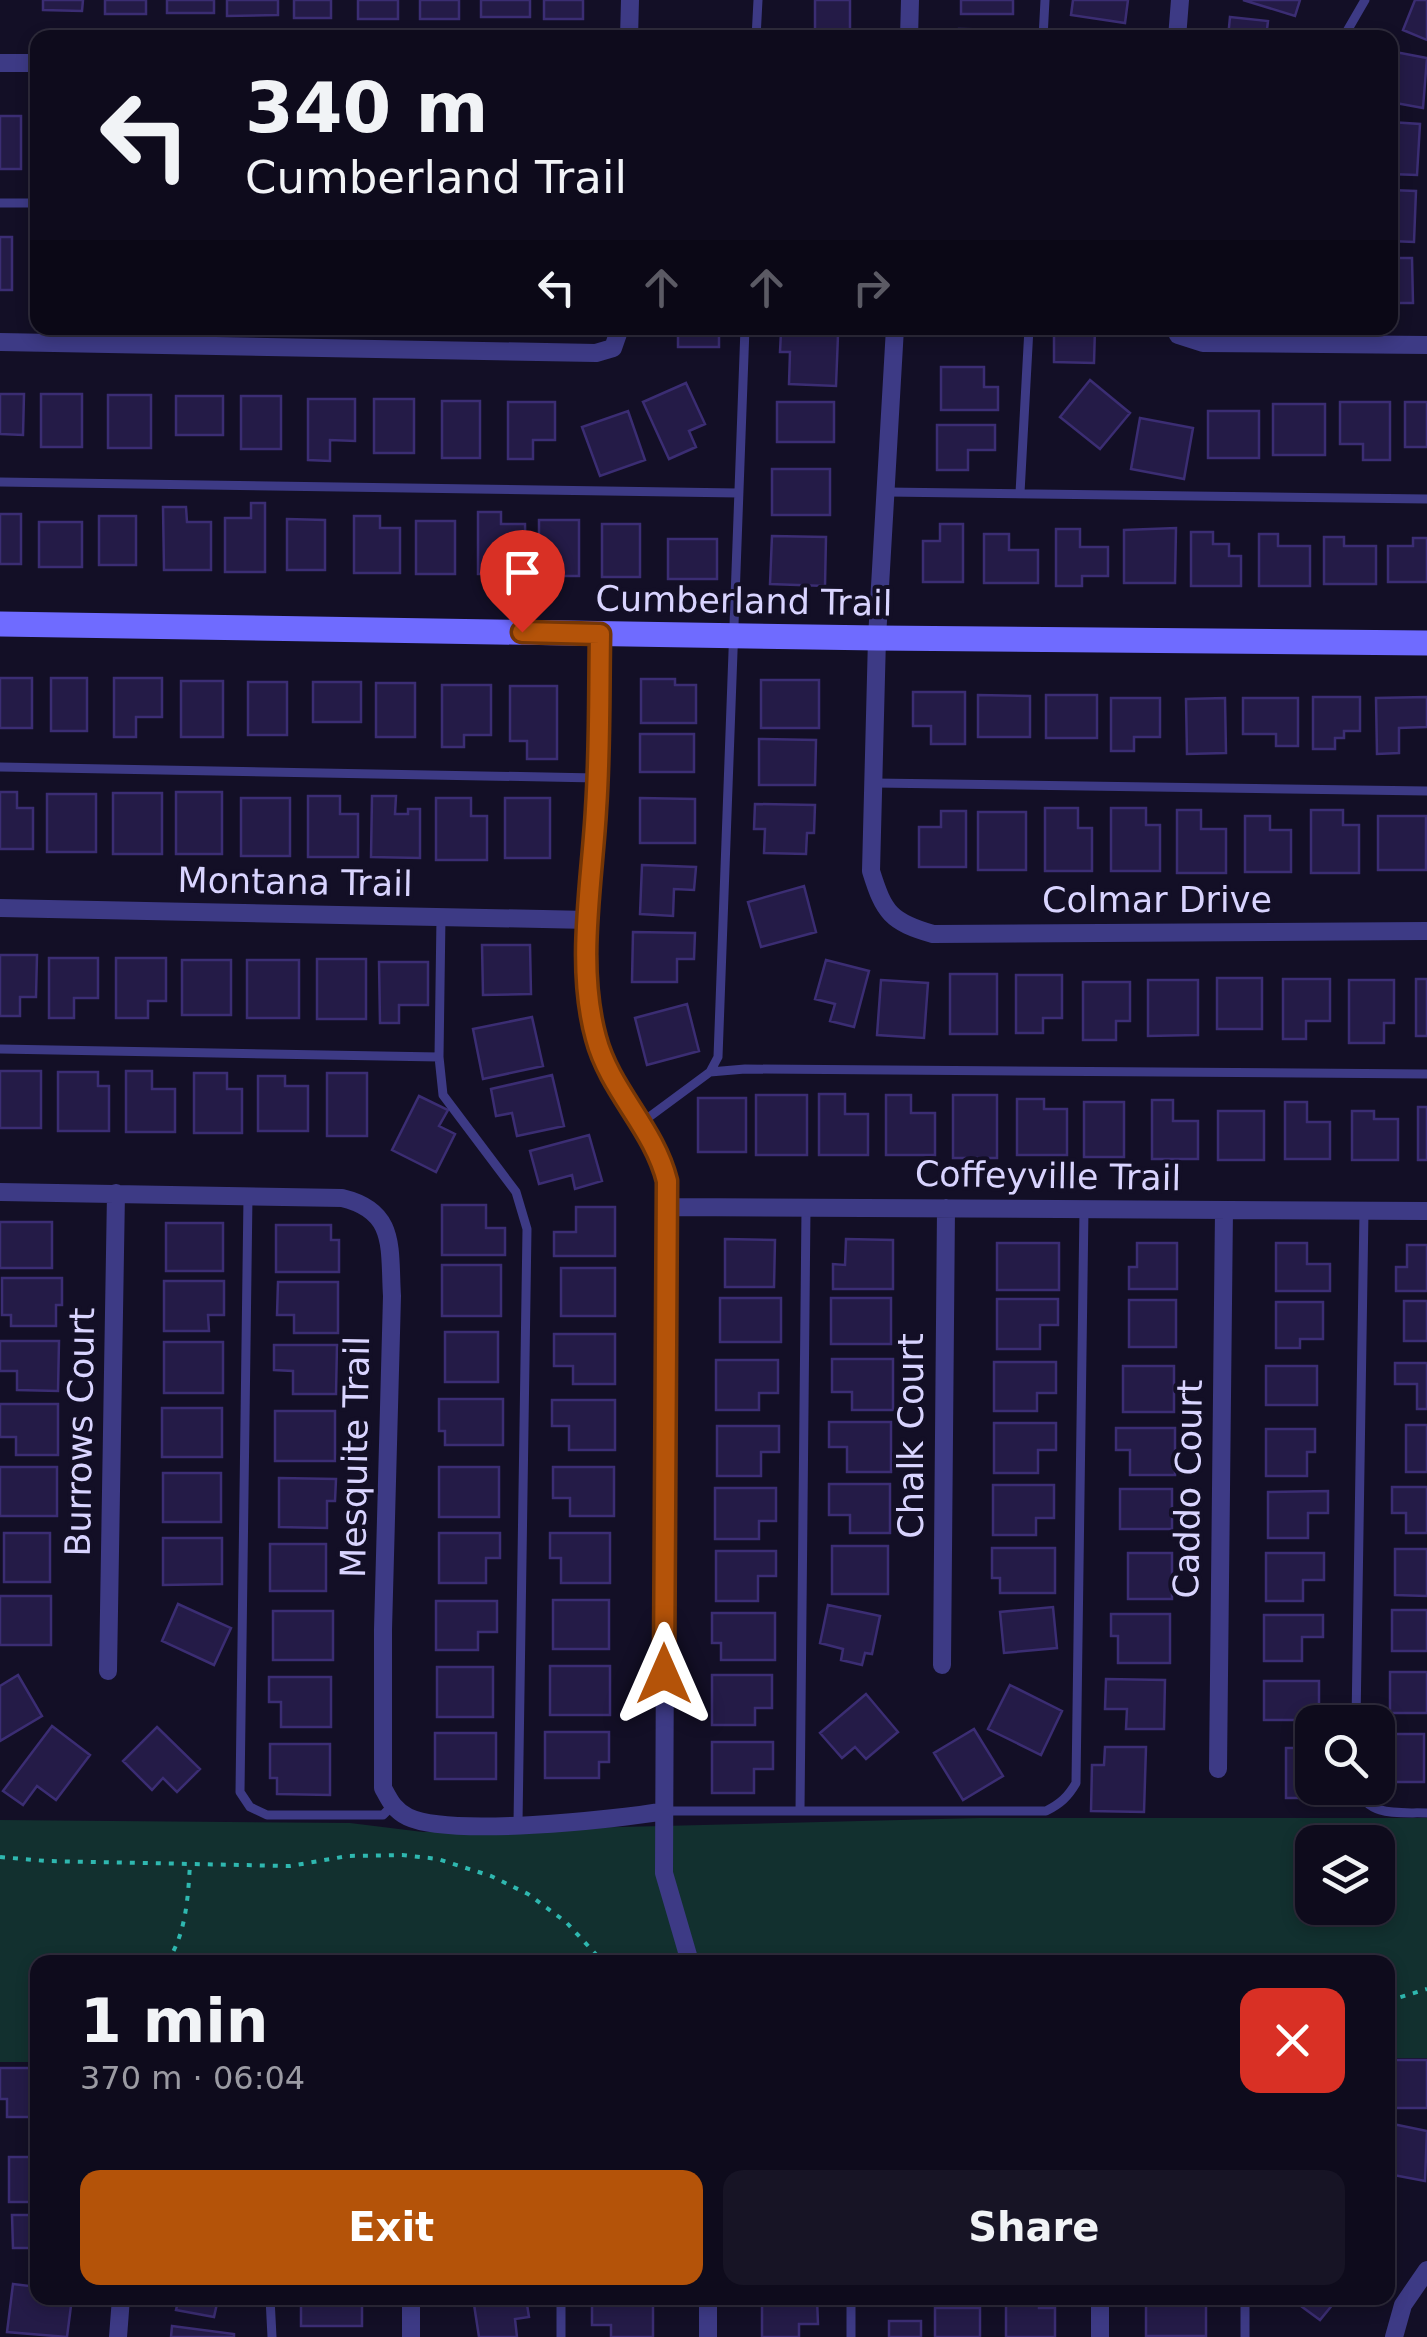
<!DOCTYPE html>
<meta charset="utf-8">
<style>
:root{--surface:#0e0b1c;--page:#171425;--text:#f1f3f6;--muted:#9b9ba3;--line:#2e2b3b;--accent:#b45309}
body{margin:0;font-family:"DejaVu Sans",sans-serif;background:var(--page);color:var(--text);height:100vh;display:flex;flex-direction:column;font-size:38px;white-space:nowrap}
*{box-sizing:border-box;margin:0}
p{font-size:32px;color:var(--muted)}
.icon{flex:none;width:55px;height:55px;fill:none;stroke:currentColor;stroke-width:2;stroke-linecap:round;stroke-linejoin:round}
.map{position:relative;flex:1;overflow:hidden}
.sheet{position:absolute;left:30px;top:1955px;width:1365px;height:350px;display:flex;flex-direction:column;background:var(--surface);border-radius:20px;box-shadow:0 5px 15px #0003,0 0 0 2px var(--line)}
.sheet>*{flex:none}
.top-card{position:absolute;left:30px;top:30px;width:1368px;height:305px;border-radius:20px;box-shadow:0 5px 15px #0003,0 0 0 2px var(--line);background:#0e0b1c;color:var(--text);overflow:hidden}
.controls{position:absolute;left:1295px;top:1705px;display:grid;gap:20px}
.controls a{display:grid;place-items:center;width:100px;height:100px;border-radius:20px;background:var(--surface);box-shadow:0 5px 15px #0003,0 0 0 2px var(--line);font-size:50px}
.pin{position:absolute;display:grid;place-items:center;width:85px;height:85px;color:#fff;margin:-102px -42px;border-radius:50% 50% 50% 0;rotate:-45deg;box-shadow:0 0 10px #0007}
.pin .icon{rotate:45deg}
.me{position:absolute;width:110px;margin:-55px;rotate:0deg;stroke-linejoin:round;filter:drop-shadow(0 0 8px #0008)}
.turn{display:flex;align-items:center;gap:35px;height:210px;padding:0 50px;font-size:45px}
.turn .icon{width:130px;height:130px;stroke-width:2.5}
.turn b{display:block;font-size:70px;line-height:85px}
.lanes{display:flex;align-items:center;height:95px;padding:0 50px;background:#0003;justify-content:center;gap:50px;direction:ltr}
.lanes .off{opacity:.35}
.round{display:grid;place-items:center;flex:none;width:105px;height:105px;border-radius:20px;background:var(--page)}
.overview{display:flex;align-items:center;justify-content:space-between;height:170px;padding:0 50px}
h1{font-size:60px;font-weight:700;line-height:75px}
.cta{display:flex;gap:20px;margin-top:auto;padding:20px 50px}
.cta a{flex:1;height:115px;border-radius:20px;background:var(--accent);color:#fff;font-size:40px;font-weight:700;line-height:115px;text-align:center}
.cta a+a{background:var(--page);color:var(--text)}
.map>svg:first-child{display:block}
.green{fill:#12302f;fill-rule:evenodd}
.building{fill:#241b47;stroke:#3b2d73;stroke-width:2.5}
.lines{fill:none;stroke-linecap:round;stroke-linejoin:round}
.path{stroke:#2fb8b0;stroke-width:4;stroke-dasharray:5 8;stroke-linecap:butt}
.lane{stroke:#3d3a85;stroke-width:9}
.street{stroke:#3d3a85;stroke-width:18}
.secondary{stroke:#6f6bff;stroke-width:25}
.route-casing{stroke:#753606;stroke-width:25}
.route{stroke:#b45309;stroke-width:18}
.labels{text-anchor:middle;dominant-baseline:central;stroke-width:8;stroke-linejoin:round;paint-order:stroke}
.street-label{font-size:35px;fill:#d9d4ff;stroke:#130f26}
</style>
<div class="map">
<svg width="1427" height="2337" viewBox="0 0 1427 2337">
<rect width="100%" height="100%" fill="#130f26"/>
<!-- green -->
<path class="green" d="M979 1818H1427V2058H1388V1962H38L37 2062H0V1820L350 1823 423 1832ZM1312 1842H1378V1908H1312Z"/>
<!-- building -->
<path class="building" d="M43 0H83L82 11 43 10Z
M105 0H146V14H105Z
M167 0H214V13H167Z
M227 0H278V15L227 16Z
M294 0H331V18H294Z
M358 0H398V19H358Z
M420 0H459V19H420Z
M481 0H530V17H481Z
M544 0H583V19H544Z
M815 0H850V36H815Z
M961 0H1013V14H961Z
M1073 0H1128L1125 23 1071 15Z
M1243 0H1300L1295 16Z
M1415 0H1427V40L1403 30Z
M1230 17 1268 21 1266 38H1228Z
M959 29 1016 30V38H959Z
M674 30 735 31V38H674Z
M1390 51 1427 58 1423 108 1390 102Z
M0 116H21V169H0Z
M1390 122 1420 124 1417 175 1390 174Z
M1390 190 1416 191 1414 242 1390 241Z
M0 237H12V290H0Z
M1390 258H1412L1413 303H1390Z
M678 328H719V347H678Z
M944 328H1004V335L944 334Z
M1045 328H1095L1094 363 1054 362V335H1045Z
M781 332 838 335 836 386 789 384 790 352H780Z
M941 367H984V387H998V410H941Z
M1090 380 1130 413 1100 449 1060 417Z
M686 383 705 424 689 431 696 447 669 459 643 402Z
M0 394H24L23 435 0 434Z
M41 394H82V447H41Z
M108 395H151V448H108Z
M176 396H223V435H176Z
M241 396H281V449H241Z
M308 399H355V441L330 440V461L308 460Z
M374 399H414V453H374Z
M442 401H480V458H442Z
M508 402H555V440H533V459H508Z
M777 402H834V442H777Z
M1340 402H1390V460H1363V444H1340Z
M1405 402H1427V447H1405Z
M1273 404H1325V455H1273Z
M628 411 645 460 600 476 582 427Z
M1208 411H1259V458H1208Z
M1140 418 1193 428 1184 479 1131 469Z
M937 425H995V450H968V470H937Z
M772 469H830V515H772Z
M251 503H265V572H225V518H251Z
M163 507H186L187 522H211V570H164Z
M478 512H501V524H525L526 574H478Z
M0 514H21V564H0Z
M99 516H136V565H99Z
M354 516H380V528H400V573H354Z
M287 519 325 520V570H287Z
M539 520H579V576H539Z
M416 521H455V574H416Z
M39 522H82V567H39Z
M602 524H640V577H602Z
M940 524H963V582H923V541H940Z
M1176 528 1175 583H1124V530Z
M1056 529H1080V547H1108V576H1082V586H1056Z
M1191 532H1213V544H1229V556H1241V586H1191Z
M984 534H1009V550H1038V583H984Z
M1259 534H1278V546H1310V586H1259Z
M772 536 826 537 825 586 770 584Z
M1324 537H1344V546H1376V584H1324Z
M1413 538H1427V582H1388V546H1413Z
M668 539H717V579H668Z
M0 678H32V728H0Z
M51 678H87V731H51Z
M114 678H162V717H136V737H114Z
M641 679H675V685H696V723H641Z
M761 680H819V728H761Z
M181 681H223V737H181Z
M248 682H287V735H248Z
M313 682H361V722H313Z
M376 683H415V737H376Z
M442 685H491V735H464V747H442Z
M510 686H557V759H527V741H510Z
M913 692H965V744H931V726H913Z
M978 695 1030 696V737H978Z
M1046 695H1097V738H1046Z
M1313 697H1360V731H1344V738H1335V749H1313Z
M1427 697V727L1399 728V753L1377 754 1376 698Z
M1111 698H1160V737H1134V751H1111Z
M1225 698 1226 753 1187 754 1186 699Z
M1243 698H1298V746H1276V734H1243Z
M640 734H694V772H640Z
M759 739 816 740 815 785H759Z
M0 792H17V808H33V849H0Z
M176 792H222V854H176Z
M113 793H162V854H113Z
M47 794H96V852H47Z
M308 796H340V814H358V857H308Z
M372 796H396L395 814H408V809H420V858L371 857Z
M241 798H290V856H241Z
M436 798H471V816H487V860H436Z
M505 798H550V858H505Z
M640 798 695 799V843H640Z
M755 804 815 805 814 833H807L806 854 764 853 765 829H754Z
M1045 808H1078V828H1092V871H1045Z
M1111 808H1146V825H1160V871H1111Z
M1177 810H1201V829H1226V873H1177Z
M1311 810H1343V825H1359V873H1311Z
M941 811H966V867H919V827H941Z
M978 812H1026V870H978Z
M1245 816H1270V830H1291V872H1245Z
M1378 816H1426V870H1378Z
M642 865 696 867 694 890 674 889 673 916 640 914Z
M804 886 816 932 761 947 748 902Z
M633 932 695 933 694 959H677V982H632Z
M482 945H530L531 994 483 995Z
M0 955H37L36 997H20V1016H0Z
M49 958H98V998H74V1018H49Z
M116 958H166V1001H148V1018H116Z
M317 959H366V1019H317Z
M182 960H231V1015H182Z
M247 960H299V1018H247Z
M826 960 869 971 854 1027 830 1021 835 1004 815 999Z
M379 962H428V1005H399V1023H380Z
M950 974H997V1034H950Z
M1016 975H1062V1018H1043V1033H1016Z
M1217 978H1262V1029H1217Z
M1283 979H1330V1021H1306V1039H1283Z
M1416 979H1427V1036H1416Z
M881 980 928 983 924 1038 877 1035Z
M1148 980H1198V1035L1148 1036Z
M1349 980H1394V1023H1384V1043H1349Z
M1083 982H1130V1021H1116V1040H1083Z
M687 1004 699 1051 647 1065 635 1018Z
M532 1017 543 1066 483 1079 473 1029Z
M0 1071H41V1128H0Z
M126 1071H152V1089H175V1132H126Z
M58 1072H98V1086H109V1131H58Z
M194 1073H227V1089H242V1133H194Z
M327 1073H367V1136H327Z
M552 1075 564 1126 517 1136 512 1113 496 1116 491 1089Z
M258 1076H285V1086H308V1131H258Z
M819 1094H845V1114H868V1155H819Z
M756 1095H807V1155H756Z
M886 1095H911V1113H935V1155H886Z
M953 1095H997V1158H953Z
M419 1096 448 1110 439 1126 455 1134 436 1172 392 1150Z
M698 1098H746V1152H698Z
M1017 1099H1044V1109H1067V1155H1017Z
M1152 1100H1173V1121H1198V1159H1152Z
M1084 1102H1124V1157H1084Z
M1285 1102H1307V1122H1330V1159H1285Z
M1418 1107H1427V1160H1418Z
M1218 1111H1264V1160H1218Z
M1352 1111H1374V1119H1398V1160H1352Z
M589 1135 602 1181 575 1189 572 1175 539 1184 530 1151Z
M442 1205H486V1228H505V1255H442Z
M576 1207H615V1256H554V1232H576Z
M0 1222H52V1268H0Z
M166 1223H223V1271H166Z
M276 1225H331V1240H339V1272H276Z
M725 1239 775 1240 774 1287H725Z
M846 1239 893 1240V1289H833V1264L845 1265Z
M997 1243H1059V1290H997Z
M1137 1243H1177V1289H1129V1267H1137Z
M1276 1243H1307V1264H1330V1291H1276Z
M1407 1245H1427V1291H1396V1267H1407Z
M442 1265H501V1316H442Z
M561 1268H615V1316H561Z
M2 1278H62V1305H56V1326H11V1315H2Z
M164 1281H224V1315H208L209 1331H164Z
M278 1282H338V1333H294V1315H277Z
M720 1298H781V1342H720Z
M831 1298H891V1344H831Z
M997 1299H1058V1325H1040V1349H997Z
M1129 1300H1176V1347H1129Z
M1404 1301H1427V1341H1404Z
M1276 1302H1323V1339H1300V1348H1276Z
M445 1332H498V1382H445Z
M554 1334H615V1384H573V1366H554Z
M0 1341H59L58 1391 17 1390V1371H0Z
M164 1342H223V1393H164Z
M274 1345H337L336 1394H293V1371L274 1370Z
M832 1359H893V1410H852V1392H832Z
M716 1360H778V1393H759V1410H716Z
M994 1362H1056V1393H1037V1411H994Z
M1395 1363H1427V1409H1417V1384H1395Z
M1123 1366H1174V1412H1123Z
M1266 1366H1317V1405H1266Z
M439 1399H503V1445H445V1431H439Z
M552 1400H615V1450H569V1426H552Z
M0 1404H58V1455H16V1437H0Z
M162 1408H222V1457H162Z
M275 1411H335V1461H275Z
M829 1422H891V1472H847V1447H829Z
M994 1423H1056V1450H1038V1473H994Z
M1406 1425H1427V1472H1406Z
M717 1426H779V1452H761V1476H717Z
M1116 1428H1175V1475H1130V1450H1116Z
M1266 1429H1315V1452H1307V1476H1266Z
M0 1467H57V1516H0Z
M439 1467H499V1517H439Z
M553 1467H614V1516H570V1498H553Z
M163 1473H221V1522H163Z
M279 1478 336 1479 335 1501H327V1528L279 1527Z
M829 1484H890V1533H850V1515H829Z
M993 1485H1054V1518H1036V1535H993Z
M1392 1487H1427V1533H1406V1513H1392Z
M715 1488H776V1521H759V1539H715Z
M1120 1489H1172V1529H1120Z
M1328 1491V1513H1308V1538H1268V1492Z
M4 1533H50V1582H4Z
M439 1533H500V1558H486V1583H439Z
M550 1533H610V1583H561V1558H550Z
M163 1538H222V1584L163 1585Z
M270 1544H326V1591H270Z
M832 1546H888V1594H832Z
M992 1548H1055V1593H1000V1578H992Z
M1395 1549H1427V1596L1395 1595Z
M716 1551H776V1576H758V1601H716Z
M1128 1553H1172V1599H1128Z
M1266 1553H1324V1580H1303V1601H1266Z
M0 1596H51V1645H0Z
M553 1600H609V1649H553Z
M436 1601H497V1632H478V1650H436Z
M178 1604 231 1628 214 1665 162 1641Z
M828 1605 880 1616 872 1654 865 1653 862 1665 841 1660 843 1649 820 1643Z
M1053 1607 1057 1648 1004 1653 1000 1612Z
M1392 1610H1427V1651H1392Z
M273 1611H333V1660H273Z
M712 1613H775V1660H721V1643H712Z
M1111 1614H1170V1663H1118V1636H1111Z
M1264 1615H1323V1637H1302V1661H1264Z
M550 1666H610V1715H550Z
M437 1667H493V1717H437Z
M1390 1672H1427V1713H1390Z
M18 1675 42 1716 0 1741V1686Z
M712 1675H772V1708H755V1725H712Z
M269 1677H331V1727H281V1702H269Z
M1106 1679 1165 1680 1164 1729H1126L1127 1709H1105Z
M1264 1681H1319V1720H1264Z
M1010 1685 1062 1711 1041 1755 988 1729Z
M866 1694 898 1732 866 1759 855 1747 842 1758 820 1733Z
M52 1726 90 1755 56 1800 37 1786 23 1805 3 1791Z
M157 1727 200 1769 177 1792 163 1778 152 1790 123 1761Z
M974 1729 1003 1776 963 1800 934 1753Z
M545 1732H609V1762H599V1778H545Z
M435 1733H496V1779H435Z
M1384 1734H1424V1782H1384Z
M712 1742H773V1769H754V1793H712Z
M270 1744H330V1795L277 1794V1778H270Z
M1105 1747H1146L1144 1812 1091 1811 1092 1765H1104Z
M1286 1748H1312V1788H1325V1798H1286Z
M1388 2060H1427V2108H1388Z
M0 2068H38V2117H7V2099H0Z
M1388 2123 1427 2131 1425 2181 1388 2174Z
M9 2157H38V2202H9Z
M12 2215H38V2265H31V2248H13Z
M13 2284 38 2287V2298H72L67 2337 7 2332Z
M179 2298H233L232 2302 218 2299 214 2317 176 2310Z
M301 2298H362V2326H301Z
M473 2298H526L529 2317 515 2319 517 2337H479Z
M592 2298H653V2337H611V2325H592Z
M1006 2298H1039V2308H1055V2337H1006Z
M1146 2298H1206V2336H1146Z
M1290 2298H1338L1320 2320Z
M817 2299 818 2324H799V2337H762V2300Z
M935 2308H980V2337H935Z
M889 2321H921V2337H889Z
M172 2326 234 2334V2337H171Z"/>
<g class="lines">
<!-- path -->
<path class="path" d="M0 1857 46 1861 290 1866 348 1856 402 1855 438 1859 491 1876 528 1894 566 1922 603 1962
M167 1962C186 1934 188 1898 190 1864
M735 1962H758
M1388 2001 1427 1989"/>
<!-- lane -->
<path class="lane" d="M756 38 758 0
M1043 38 1045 0
M1343 38 1365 0
M0 203H38
M0 482 738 493
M887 492 1427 499
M1020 493 1029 328
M0 767 597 778
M875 783 1427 791
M441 917 439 1057 443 1095 516 1192 527 1229 518 1823
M0 1049 439 1057
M710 1072 745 1069 1427 1074
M641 1123 710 1072 718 1057 745 328
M248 1196 240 1792 250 1807 267 1815H383L392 1806
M1356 1722 1364 1211
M1357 1788C1369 1818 1399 1812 1427 1813
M665 1811H1046C1060 1804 1068 1797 1076 1783L1084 1209
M800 1811 806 1208
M270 2298 272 2337
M561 2298V2337
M1245 2298V2337
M851 2337V2299L857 2298"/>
<!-- street -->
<path class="street" d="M629 38 630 0
M909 38 910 0
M1177 38 1180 0
M0 63H38
M895 328 877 638 871 871C884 913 891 922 933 934L1427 931
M1175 328 1178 335 1203 343 1427 345
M0 342 596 353 613 348 620 328
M600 633C599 702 599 771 594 840 591 895 582 953 589 1008 599 1074 652 1119 667 1181L664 1873 690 1962
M0 908 589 920
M0 1192 342 1198C397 1211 389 1248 392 1296L383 1630V1788C390 1801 394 1810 408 1817 450 1837 614 1820 665 1811
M668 1207 1427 1211
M942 1665 946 1208
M108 1671 116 1193
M1218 1769 1224 1210
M708 2298V2337
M118 2337 121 2298
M411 2337V2298
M1100 2337V2298
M1394 2337 1403 2305 1427 2270"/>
<!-- secondary -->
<path class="secondary" d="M0 624 877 638 1427 643"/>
</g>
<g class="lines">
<!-- route casing -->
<g class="route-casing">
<path id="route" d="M522 632 600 634C599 692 600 751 596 809 592 883 576 966 596 1038 610 1091 654 1128 667 1181L664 1674"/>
</g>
<!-- route -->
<use href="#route" class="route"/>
</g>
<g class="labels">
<!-- street labels -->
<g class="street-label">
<text transform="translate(744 601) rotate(1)">Cumberland Trail</text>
<text transform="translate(295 882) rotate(1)">Montana Trail</text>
<text x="1157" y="900">Colmar Drive</text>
<text transform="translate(1048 1176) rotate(1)">Coffeyville Trail</text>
<text transform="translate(80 1432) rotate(-89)">Burrows Court</text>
<text transform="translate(911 1436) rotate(-90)">Chalk Court</text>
<text transform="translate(355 1457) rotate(-89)">Mesquite Trail</text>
<text transform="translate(1188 1489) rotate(-89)">Caddo Court</text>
</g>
</g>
</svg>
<div class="controls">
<a><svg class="icon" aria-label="search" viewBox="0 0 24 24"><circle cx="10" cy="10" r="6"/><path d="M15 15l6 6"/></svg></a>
<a><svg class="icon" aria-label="layers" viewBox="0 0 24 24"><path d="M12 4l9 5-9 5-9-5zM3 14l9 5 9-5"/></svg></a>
</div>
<div class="pin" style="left:522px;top:632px;background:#d93025"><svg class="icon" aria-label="arrive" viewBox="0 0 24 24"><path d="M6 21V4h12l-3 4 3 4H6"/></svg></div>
<svg class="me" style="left:664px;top:1674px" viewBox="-20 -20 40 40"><path d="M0-17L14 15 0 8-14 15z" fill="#b45309" stroke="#fff" stroke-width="4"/></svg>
<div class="top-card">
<div class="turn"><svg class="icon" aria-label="left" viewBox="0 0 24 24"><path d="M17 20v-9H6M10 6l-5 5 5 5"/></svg><div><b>340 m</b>Cumberland Trail</div></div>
<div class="lanes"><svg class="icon" aria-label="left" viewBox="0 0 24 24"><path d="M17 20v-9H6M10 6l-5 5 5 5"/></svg><svg class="icon off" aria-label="ahead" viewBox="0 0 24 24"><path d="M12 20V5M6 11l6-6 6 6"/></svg><svg class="icon off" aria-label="ahead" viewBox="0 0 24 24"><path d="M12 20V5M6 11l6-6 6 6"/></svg><svg class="icon off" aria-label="right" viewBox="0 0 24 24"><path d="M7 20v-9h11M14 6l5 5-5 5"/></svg></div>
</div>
<section class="sheet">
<div class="overview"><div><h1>1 min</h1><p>370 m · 06:04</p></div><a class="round" style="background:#d93025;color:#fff"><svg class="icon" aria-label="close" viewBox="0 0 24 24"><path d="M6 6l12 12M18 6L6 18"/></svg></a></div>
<div class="cta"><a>Exit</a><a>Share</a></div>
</section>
</div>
